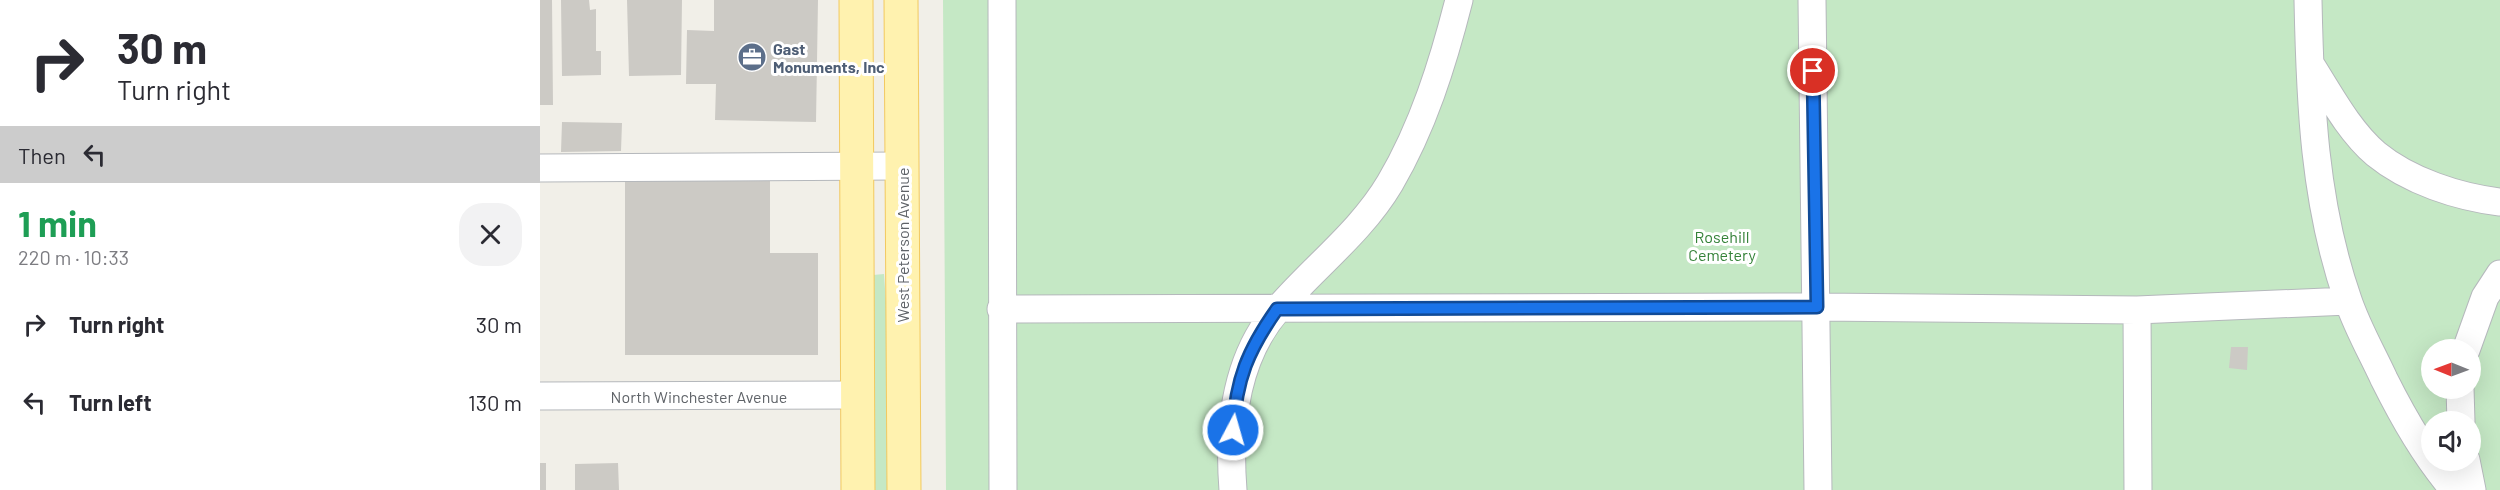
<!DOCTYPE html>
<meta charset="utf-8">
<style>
:root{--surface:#fff;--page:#f2f2f3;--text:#2b2b33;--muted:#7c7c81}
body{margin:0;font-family:Barlow,sans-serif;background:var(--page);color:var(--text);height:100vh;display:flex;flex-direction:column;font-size:22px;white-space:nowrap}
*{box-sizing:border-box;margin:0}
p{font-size:20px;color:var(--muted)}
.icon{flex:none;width:33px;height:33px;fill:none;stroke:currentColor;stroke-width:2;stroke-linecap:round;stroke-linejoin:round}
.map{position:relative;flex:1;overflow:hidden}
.details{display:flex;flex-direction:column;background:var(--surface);width:540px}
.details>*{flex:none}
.hud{background:#fff;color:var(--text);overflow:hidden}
.needle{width:39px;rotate:271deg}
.buttons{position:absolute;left:1881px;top:339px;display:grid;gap:12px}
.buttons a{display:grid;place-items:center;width:60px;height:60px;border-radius:50%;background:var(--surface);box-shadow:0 6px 24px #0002;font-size:30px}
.pin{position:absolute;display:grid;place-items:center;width:51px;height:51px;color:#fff;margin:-26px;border:3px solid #fff;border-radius:50%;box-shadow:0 2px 6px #0007}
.me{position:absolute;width:66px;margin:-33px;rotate:6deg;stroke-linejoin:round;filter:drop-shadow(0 0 4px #0008)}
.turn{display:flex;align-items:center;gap:21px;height:126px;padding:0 18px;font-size:27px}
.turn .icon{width:78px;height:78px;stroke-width:2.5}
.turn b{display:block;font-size:42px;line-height:51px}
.then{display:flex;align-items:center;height:57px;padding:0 18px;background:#0003;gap:12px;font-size:22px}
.round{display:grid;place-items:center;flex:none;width:63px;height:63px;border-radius:24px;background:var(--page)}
.summary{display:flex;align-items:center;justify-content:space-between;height:102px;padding:0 18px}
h1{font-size:36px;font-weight:700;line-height:45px;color:#1e9e55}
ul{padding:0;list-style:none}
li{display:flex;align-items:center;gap:18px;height:78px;padding:0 18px}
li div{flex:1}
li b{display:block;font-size:22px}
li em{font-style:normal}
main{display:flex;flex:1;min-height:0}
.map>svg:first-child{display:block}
.green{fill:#c5e8c5;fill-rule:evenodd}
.building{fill:#cccac5}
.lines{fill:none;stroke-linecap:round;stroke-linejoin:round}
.minor-casing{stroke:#b5b8bc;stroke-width:29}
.major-casing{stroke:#f2c960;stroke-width:35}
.minor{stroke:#fff;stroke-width:27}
.major{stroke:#fff2af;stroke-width:33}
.route-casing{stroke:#114b97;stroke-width:15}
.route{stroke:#1a73e8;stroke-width:10}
.labels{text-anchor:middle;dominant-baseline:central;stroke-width:6;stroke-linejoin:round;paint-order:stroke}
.service-label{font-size:16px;font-weight:bold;fill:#4e5e75;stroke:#fff;text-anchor:start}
.park-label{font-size:16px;fill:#348238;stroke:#fff}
.street-label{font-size:16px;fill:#5f6368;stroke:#fff}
</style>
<main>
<section class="details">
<div class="hud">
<div class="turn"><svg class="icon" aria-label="right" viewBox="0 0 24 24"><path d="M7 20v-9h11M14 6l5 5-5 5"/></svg><div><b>30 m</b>Turn right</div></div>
<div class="then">Then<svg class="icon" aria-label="left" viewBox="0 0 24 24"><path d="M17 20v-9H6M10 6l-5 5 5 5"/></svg></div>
</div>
<div class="summary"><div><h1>1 min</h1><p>220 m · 10:33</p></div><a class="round"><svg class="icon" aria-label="close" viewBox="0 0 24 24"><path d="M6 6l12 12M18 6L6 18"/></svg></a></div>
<ul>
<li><svg class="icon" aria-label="right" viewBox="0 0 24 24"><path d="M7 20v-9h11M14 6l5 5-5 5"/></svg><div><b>Turn right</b></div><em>30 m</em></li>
<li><svg class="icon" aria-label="left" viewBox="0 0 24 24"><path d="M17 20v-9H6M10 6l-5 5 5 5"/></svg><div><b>Turn left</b></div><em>130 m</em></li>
</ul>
</section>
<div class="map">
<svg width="1960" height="490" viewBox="0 0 1960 490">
<rect width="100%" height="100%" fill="#f1efe8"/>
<!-- green -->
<path class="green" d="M403 0H1960V490H406ZM1892 350H1930V388H1892ZM1892 422H1930V460H1892Z
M344 274 347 317 348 490H334L333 275Z"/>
<!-- building -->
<path class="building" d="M0 0H12L13 105H0Z
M21 0H49L50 10 56 9V51H61V75L22 76Z
M87 0H142L141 75 89 76Z
M174 0H278L276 122 175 120 176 84H146L147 30 174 31Z
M22 122 82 123 81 151 21 152Z
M85 177H230V253H278V355H85Z
M1691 347H1708L1707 370 1689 368Z
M0 463H6V490H0Z
M78 463 79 490H35V464Z"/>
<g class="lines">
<!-- minor casing -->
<g class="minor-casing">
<path id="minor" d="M462 0 463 490
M1272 0 1278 490
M1768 0C1770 102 1774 203 1808 300 1817 327 1832 353 1844 379 1864 419 1885 456 1914 490
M1771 65C1790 95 1809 131 1836 154 1869 181 1918 197 1960 202
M0 168 361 166
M461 309 1277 307 1597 310 1808 301
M1597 310 1598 490
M1926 350 1945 297 1960 274
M1920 388 1921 422
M0 396 318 395
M1926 460 1932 490
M693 490C688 427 695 358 738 309 774 267 821 232 850 183 883 127 903 63 919 0"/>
</g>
<!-- major casing -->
<g class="major-casing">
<path id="major" d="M316 0 318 490
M361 0 364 490"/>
</g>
<!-- minor -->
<use href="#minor" class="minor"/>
<!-- major -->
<use href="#major" class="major"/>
</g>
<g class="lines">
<!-- route casing -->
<g class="route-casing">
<path id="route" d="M693 430C696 379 708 350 737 309L1277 307 1273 71"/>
</g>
<!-- route -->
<use href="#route" class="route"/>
</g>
<!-- icons -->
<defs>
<g id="office-disc" transform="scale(1.5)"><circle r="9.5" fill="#5c6f8a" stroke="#fff"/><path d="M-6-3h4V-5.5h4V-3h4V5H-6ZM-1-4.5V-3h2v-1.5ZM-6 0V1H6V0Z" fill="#fff"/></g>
</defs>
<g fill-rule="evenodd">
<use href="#office-disc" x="212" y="57"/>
</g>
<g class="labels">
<!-- service labels -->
<g class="service-label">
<text x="233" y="48">Gast<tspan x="233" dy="18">Monuments, Inc</tspan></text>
</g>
<!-- park labels -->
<g class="park-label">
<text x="1182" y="236">Rosehill<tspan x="1182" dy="18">Cemetery</tspan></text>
</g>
<!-- street labels -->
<g class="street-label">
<text transform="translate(362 245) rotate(-90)">West Peterson Avenue</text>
<text x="159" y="396">North Winchester Avenue</text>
</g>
</g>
</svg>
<div class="buttons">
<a><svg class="needle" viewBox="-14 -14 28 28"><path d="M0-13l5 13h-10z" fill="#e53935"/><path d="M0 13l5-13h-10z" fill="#7c7c81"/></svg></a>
<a><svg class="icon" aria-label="sound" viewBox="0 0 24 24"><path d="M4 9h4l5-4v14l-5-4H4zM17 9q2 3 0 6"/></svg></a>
</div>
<div class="pin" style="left:1273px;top:71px;background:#d93025"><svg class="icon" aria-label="arrive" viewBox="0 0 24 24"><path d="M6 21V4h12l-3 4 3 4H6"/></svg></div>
<svg class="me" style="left:693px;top:430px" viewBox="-20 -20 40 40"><circle r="17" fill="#1a73e8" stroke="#fff" stroke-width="3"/><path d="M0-11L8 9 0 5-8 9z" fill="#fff"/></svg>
</div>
</main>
